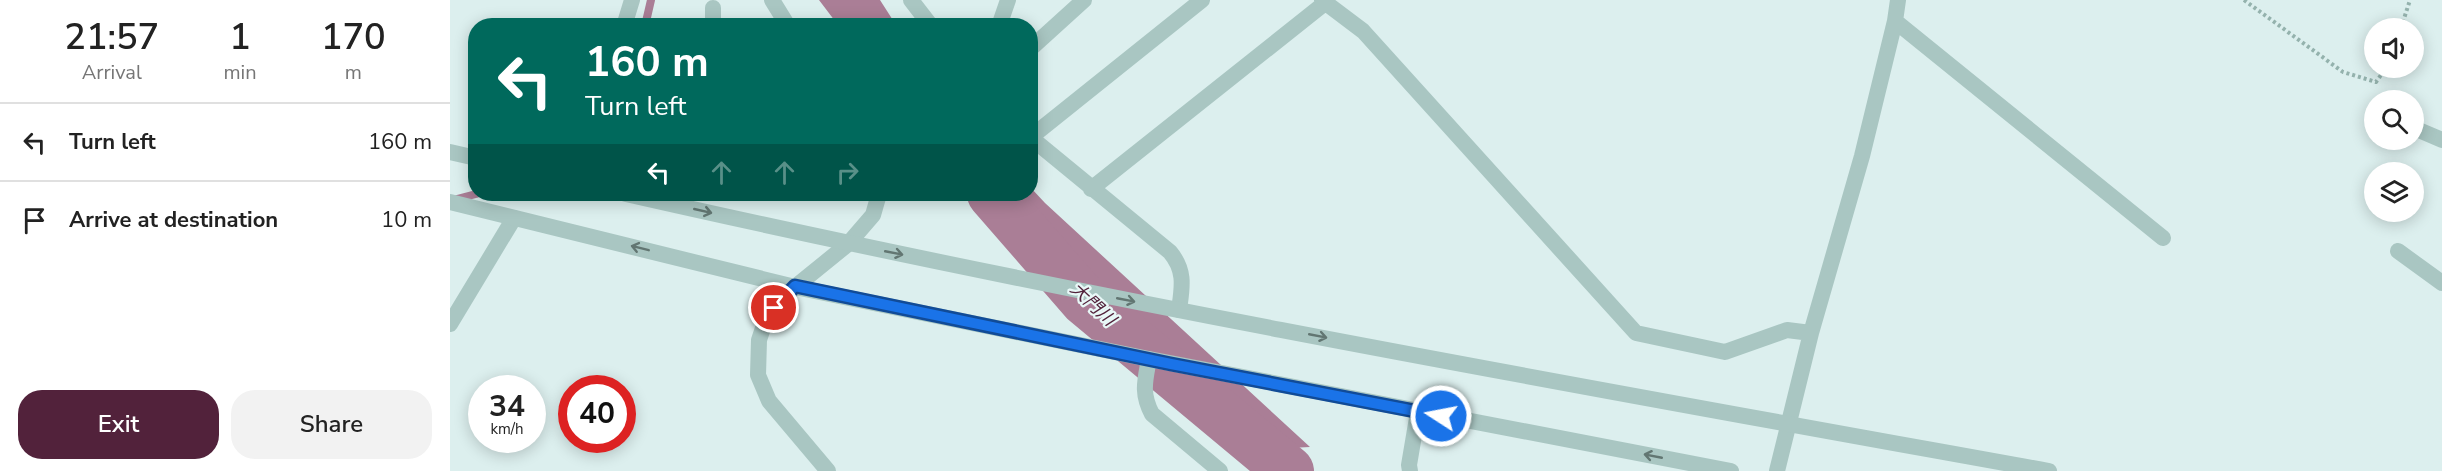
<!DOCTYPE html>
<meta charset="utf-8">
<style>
:root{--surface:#fff;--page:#f2f2f2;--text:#222;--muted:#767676;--line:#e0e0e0;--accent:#52223b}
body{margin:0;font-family:"Nunito Sans","Noto Sans JP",sans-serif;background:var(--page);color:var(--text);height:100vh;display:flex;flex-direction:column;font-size:22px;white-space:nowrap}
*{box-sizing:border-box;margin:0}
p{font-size:20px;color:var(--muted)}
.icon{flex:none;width:33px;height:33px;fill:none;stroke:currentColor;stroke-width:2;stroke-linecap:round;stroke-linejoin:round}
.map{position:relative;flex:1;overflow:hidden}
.panel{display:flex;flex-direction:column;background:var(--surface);width:450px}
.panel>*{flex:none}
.hud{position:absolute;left:18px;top:18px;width:570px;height:183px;border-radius:24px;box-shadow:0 3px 15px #0003;background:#00695c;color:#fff;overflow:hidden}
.controls{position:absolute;left:1914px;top:18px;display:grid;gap:12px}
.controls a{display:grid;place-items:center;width:60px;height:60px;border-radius:50%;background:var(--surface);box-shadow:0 3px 15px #0003;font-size:30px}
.speed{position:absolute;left:18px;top:375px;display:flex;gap:12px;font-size:30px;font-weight:700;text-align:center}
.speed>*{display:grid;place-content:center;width:78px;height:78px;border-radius:50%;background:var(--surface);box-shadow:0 3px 15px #0003;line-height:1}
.speed small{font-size:15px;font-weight:400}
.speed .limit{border:9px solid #d22;background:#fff;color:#111}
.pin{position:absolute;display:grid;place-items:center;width:51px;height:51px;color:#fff;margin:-26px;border:3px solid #fff;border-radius:50%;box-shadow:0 2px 6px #0007}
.me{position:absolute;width:66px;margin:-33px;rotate:281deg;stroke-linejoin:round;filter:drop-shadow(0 0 4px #0008)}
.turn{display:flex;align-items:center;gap:21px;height:126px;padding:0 18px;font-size:27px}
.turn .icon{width:78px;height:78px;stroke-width:2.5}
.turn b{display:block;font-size:42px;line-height:51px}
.lanes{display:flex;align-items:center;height:57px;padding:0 18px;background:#0003;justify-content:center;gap:30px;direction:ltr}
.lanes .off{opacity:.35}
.eta{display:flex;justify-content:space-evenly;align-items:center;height:102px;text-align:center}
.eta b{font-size:36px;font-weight:600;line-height:42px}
.primary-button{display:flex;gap:12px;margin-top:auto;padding:12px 18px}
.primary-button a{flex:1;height:69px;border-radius:24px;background:var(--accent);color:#fff;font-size:24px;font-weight:600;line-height:69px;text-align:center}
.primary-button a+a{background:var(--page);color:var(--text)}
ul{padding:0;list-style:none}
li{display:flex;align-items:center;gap:18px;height:78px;padding:0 18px;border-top:2px solid var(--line)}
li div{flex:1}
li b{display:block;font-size:22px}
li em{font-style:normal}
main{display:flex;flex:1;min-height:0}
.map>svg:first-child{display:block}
.water{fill:#aa7e96}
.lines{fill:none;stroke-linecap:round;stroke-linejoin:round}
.stream{stroke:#aa7e96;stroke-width:8}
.river{stroke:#aa7e96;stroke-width:50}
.path{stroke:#94b2ad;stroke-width:4;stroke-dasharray:3 3;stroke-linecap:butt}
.minor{stroke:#a9c6c2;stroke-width:16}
.tertiary{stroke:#a9c6c2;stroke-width:16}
.oneway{stroke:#627672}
.route-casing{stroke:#114b97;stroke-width:15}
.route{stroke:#1a73e8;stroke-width:10}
.labels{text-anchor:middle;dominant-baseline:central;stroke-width:4.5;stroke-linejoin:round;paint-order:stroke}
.water-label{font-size:18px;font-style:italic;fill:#52223b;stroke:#e8f8f7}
</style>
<main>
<section class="panel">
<div class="eta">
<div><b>21:57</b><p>Arrival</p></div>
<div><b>1</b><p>min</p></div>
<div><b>170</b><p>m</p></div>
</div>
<ul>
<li><svg class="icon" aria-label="left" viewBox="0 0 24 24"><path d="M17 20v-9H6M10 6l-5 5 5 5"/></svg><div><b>Turn left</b></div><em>160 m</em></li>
<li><svg class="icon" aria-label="arrive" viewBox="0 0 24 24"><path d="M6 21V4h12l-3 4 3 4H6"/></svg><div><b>Arrive at destination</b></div><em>10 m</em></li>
</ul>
<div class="primary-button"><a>Exit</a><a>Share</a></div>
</section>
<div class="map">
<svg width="1992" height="471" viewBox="0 0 1992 471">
<rect width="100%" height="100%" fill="#dcefee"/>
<!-- water -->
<path class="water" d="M369 0H430L446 25H388Z
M581 188 595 203 860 447 803 450 540 213 523 194H580Z"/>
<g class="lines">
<!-- stream -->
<path class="stream" d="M195 26 201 0
M3 200 26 194"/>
<!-- river -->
<path class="river" d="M542 194 635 301 839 471"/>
<!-- path -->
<path class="path" d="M1794 0 1893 72 1926 82 1936 68
M1951 28 1960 0"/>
<!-- minor -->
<path class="minor" d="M322 0 338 26
M461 0 481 26
M872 0 913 31 1186 333 1275 352 1337 330 1361 333
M263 8V26
M1445 21 1713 238
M174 26 182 0
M549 26 558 0
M580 49 634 0
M1964 128 1992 140
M580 137 720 252C736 271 732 288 729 310
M581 137 752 0
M641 189 875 3
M1948 251 1992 283
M0 324 64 218
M699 359C695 381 691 393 702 414L770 471
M378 471 319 401 308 375 309 340 315 322 324 308 345 287 398 244 423 215 429 194
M960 471 959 465 968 412
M1327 471 1361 333 1412 156 1445 21 1448 0"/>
<!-- tertiary -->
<path class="tertiary" d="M0 152 26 158
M176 194C647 301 1123 385 1599 471
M0 202 345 287 699 359 1281 471"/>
</g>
<!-- one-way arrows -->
<defs><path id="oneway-shaft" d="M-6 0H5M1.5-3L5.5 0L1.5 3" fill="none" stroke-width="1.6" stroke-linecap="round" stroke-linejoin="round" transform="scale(1.5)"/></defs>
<g class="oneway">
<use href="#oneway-shaft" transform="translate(253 211) rotate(13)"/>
<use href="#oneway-shaft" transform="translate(190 248) rotate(-166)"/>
<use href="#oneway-shaft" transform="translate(444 253) rotate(11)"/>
<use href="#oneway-shaft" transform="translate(676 300) rotate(11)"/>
<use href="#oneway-shaft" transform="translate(868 336) rotate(11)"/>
<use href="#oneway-shaft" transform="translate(1203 456) rotate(-169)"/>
</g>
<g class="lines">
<!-- route casing -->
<g class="route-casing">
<path id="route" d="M324 308 345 286 721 364 991 416"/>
</g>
<!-- route -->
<use href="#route" class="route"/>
</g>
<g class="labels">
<!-- water labels -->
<g class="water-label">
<text transform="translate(643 304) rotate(43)">大門川</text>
</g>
</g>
</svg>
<div class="controls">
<a><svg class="icon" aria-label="sound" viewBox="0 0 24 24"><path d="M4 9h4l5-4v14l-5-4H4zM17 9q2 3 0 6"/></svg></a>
<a><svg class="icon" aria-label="search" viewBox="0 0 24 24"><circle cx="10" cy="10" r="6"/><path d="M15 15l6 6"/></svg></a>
<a><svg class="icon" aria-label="layers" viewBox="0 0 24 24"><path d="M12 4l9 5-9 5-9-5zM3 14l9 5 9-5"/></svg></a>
</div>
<div class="speed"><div>34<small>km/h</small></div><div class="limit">40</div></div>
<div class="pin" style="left:324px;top:308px;background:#d93025"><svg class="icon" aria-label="arrive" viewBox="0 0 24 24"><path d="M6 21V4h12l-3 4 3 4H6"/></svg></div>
<svg class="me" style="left:991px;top:416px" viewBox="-20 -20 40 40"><circle r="17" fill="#1a73e8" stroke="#fff" stroke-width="3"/><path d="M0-11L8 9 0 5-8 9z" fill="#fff"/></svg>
<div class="hud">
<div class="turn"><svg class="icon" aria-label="left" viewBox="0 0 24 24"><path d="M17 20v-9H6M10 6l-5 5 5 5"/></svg><div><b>160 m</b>Turn left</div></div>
<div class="lanes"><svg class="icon" aria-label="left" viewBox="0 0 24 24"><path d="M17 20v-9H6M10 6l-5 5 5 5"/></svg><svg class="icon off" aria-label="ahead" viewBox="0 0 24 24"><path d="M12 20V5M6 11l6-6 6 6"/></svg><svg class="icon off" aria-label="ahead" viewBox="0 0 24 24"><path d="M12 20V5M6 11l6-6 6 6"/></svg><svg class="icon off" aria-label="right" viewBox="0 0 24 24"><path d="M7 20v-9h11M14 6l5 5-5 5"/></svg></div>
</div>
</div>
</main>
